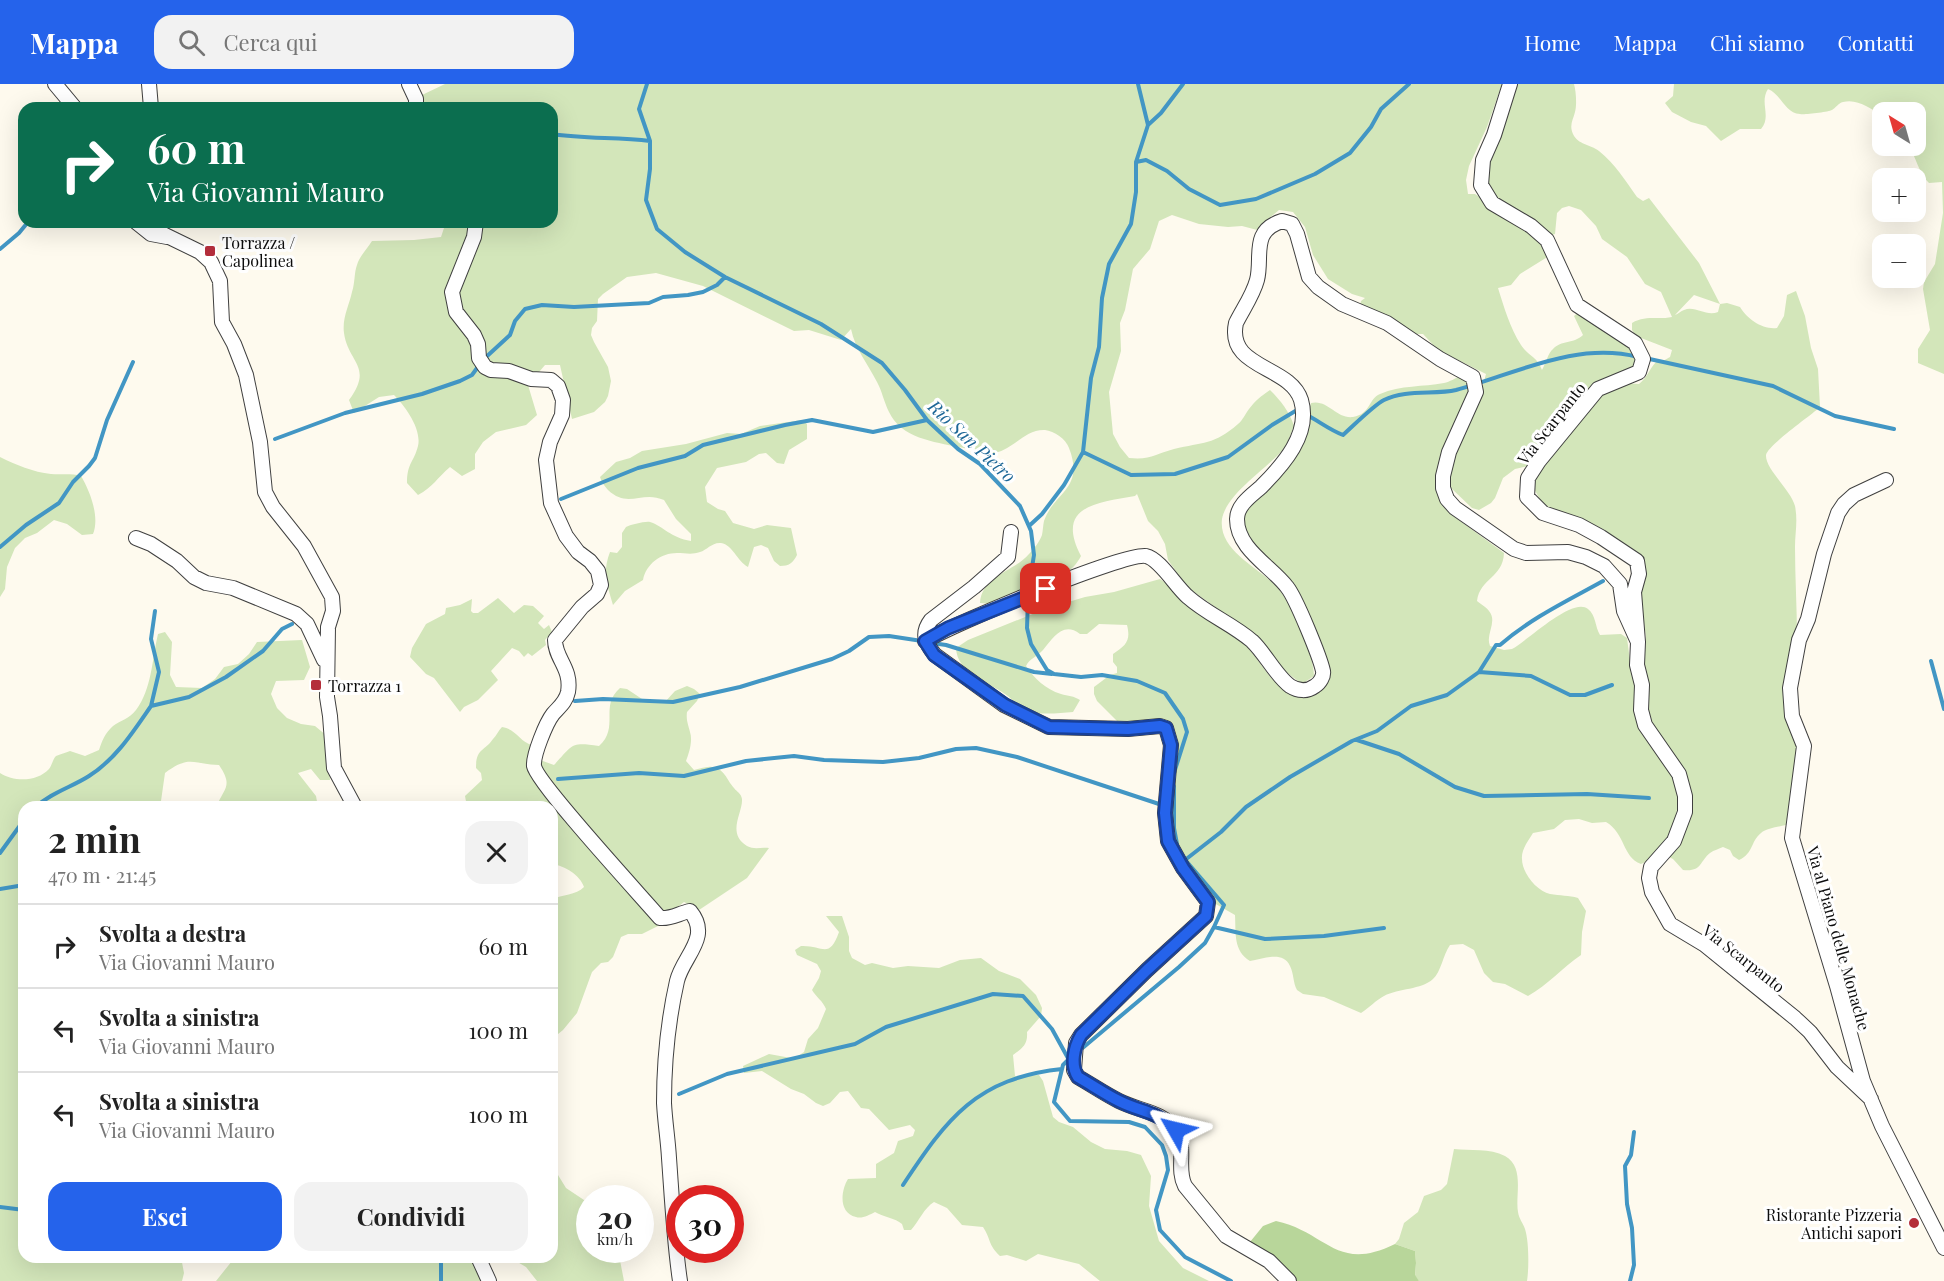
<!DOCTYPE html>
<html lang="it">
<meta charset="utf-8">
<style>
:root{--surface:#fff;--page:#f2f2f2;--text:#222;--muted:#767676;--line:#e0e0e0;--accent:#2563eb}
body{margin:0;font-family:"Playfair Display",serif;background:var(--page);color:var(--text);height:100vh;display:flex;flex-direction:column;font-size:22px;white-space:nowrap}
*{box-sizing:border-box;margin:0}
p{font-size:20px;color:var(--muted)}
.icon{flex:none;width:33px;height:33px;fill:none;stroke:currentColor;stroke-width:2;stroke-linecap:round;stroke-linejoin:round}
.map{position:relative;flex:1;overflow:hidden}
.side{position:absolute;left:18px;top:717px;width:540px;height:462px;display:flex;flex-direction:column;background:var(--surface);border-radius:18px;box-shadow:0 6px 24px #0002}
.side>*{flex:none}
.top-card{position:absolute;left:18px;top:18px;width:540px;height:126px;border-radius:18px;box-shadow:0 6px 24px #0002;background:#0b6e4f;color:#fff;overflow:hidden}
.needle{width:39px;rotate:323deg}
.controls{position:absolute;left:1872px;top:18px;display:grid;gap:12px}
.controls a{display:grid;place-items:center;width:54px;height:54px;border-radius:12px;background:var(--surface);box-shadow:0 6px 24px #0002;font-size:30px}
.speed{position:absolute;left:576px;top:1101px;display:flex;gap:12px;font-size:30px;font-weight:700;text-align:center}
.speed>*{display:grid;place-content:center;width:78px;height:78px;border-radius:50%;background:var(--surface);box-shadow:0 6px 24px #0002;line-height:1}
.speed small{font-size:15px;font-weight:400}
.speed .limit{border:9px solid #d22;background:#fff;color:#111}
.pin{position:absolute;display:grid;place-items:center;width:51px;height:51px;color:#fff;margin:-26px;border-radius:12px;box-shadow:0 3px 9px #0006}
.me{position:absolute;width:66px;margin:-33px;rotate:307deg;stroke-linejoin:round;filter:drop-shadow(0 0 4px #0008)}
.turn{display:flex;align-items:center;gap:21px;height:126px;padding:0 30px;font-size:27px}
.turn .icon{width:78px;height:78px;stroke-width:2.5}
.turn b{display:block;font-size:42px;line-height:51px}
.round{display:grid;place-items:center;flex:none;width:63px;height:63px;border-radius:18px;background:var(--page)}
.summary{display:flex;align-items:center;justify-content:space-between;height:102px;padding:0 30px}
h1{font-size:36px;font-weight:700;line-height:45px}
.button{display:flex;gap:12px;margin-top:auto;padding:12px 30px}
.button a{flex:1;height:69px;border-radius:18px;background:var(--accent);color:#fff;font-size:24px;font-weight:700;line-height:69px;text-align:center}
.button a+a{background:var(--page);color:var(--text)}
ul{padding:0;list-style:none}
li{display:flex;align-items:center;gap:18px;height:84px;padding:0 30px;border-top:2px solid var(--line)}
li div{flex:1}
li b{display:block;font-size:22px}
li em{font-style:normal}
header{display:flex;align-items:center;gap:36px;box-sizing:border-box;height:84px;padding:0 30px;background:var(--accent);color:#fff}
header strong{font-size:28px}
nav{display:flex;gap:33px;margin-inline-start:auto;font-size:21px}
.search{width:420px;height:54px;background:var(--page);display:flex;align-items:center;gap:15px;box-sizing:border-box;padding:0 21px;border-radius:18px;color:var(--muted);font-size:22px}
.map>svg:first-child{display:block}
.green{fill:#d3e6ba;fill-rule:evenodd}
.forest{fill:#b8d69a}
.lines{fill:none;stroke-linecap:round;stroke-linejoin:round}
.stream{stroke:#4296c4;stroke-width:4}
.minor-casing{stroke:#404040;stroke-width:16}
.minor{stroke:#fff;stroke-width:14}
.route-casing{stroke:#184099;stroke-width:15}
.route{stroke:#2563eb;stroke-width:10}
.poi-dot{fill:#b42e3b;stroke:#fff;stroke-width:2}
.labels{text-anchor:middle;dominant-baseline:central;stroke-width:6;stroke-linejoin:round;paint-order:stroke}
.poi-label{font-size:16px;fill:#0d0d0d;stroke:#fff;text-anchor:start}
.street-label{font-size:16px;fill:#0d0d0d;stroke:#fff}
.water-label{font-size:18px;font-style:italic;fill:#1e6897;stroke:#fff}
</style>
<header>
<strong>Mappa</strong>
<div class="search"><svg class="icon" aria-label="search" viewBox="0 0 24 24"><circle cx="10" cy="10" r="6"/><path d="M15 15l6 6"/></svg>Cerca qui</div>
<nav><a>Home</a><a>Mappa</a><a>Chi siamo</a><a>Contatti</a></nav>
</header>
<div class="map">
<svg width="1944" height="1197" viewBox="0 0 1944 1197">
<rect width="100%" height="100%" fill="#fefaee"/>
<!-- green -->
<path class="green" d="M445 0H1502L1487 43 1469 82 1466 96 1468 110H1475L1534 148 1549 172 1520 190 1511 201 1498 204C1504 223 1510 244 1521 261 1528 272 1537 272 1542 286 1546 279 1548 269 1553 265 1561 256 1574 260 1583 251L1574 232 1580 227 1639 270 1634 283 1596 299 1590 303 1528 382 1515 385 1503 394 1495 414 1491 419 1479 426 1472 424 1451 404C1445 372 1468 338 1480 309 1483 303 1484 296 1486 290L1438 266 1423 250H1416L1392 235 1360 222 1361 217 1365 214 1352 210 1328 195 1313 171 1305 143 1293 128 1279 126 1267 136 1261 147 1242 142 1228 143 1199 140 1172 131 1159 137 1150 165 1133 185 1125 226 1120 239 1121 267 1109 308 1113 350 1120 363 1129 374C1152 376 1155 370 1174 365 1203 358 1214 361 1238 340 1243 336 1245 330 1249 325 1255 317 1261 312 1270 306 1281 317 1289 327 1294 342 1291 348 1289 357 1285 363 1269 384 1227 408 1222 435 1218 467 1260 484 1278 504 1292 521 1314 570 1314 592L1302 600 1286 588 1259 554 1187 503 1168 476 1165 460 1158 447 1148 437 1137 410 1135 412C1096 419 1055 422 1081 472 1073 487 1065 490 1049 493L1046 505 992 520 980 519C982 491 1014 488 1029 470 1034 465 1040 457 1042 451 1043 446 1043 441 1044 437 1054 408 1085 405 1069 364 1066 355 1054 347 1045 346 1025 345 1014 365 995 369 985 370 970 365 959 363 934 358 901 354 889 328 884 318 882 307 877 298 868 280 855 265 851 245L841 256 809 246 794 247 703 202 656 189 627 193 603 210 598 215 597 237 592 244 591 251 594 258 608 283 611 297 608 312 605 318 594 328 572 335 560 281H545L528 301 537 331 526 341 496 348 483 358 475 370V385L462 392 450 383C437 394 433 403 418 411L407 399C407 379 414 378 418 362 422 345 405 322 394 311L379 313 354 329 349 316C374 282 348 279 344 249 342 234 349 222 352 208 355 199 354 189 357 181 359 173 367 165 372 157L414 156 441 153 446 138H552V24H415L422 11Z
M1515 0H1574C1576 7 1577 21 1575 28 1573 36 1569 41 1573 50 1578 61 1590 60 1599 67 1615 80 1625 96 1637 113L1643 117 1649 114 1699 179 1720 220 1727 219 1740 223C1747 235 1763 246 1777 244L1784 232 1787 211 1796 207 1805 232 1811 264 1818 285 1820 323C1809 333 1768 361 1766 371 1765 385 1791 406 1795 422 1798 437 1795 449 1795 463 1795 494 1797 524 1797 555L1794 569 1799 654 1786 741C1778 743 1767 744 1761 749 1750 758 1754 769 1739 776L1733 772 1730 766 1723 763C1719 765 1714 766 1710 769 1699 778 1702 788 1683 786L1673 775 1667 772 1690 726 1645 627 1648 595 1644 581 1646 553 1640 508 1645 485 1542 419 1533 403 1537 389 1597 313 1619 299 1639 300C1648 293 1649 285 1656 278L1663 277 1670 273 1672 266 1636 252 1632 246V239C1646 231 1659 236 1672 233L1661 208 1645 200 1627 173 1602 155 1596 142 1581 126 1569 122 1562 124 1557 129 1555 150 1549 152 1501 121 1486 103 1488 79ZM1694 211 1720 220 1718 228C1706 233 1695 221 1684 226 1681 227 1678 230 1675 231Z
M1674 0H1944V290L1918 279V265L1930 246 1923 205 1924 198 1935 180 1943 129 1942 98 1929 99C1918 89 1917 73 1908 62H1916V28H1882V31C1871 25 1857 14 1843 18 1838 19 1836 24 1832 26 1828 28 1804 31 1800 30 1785 29 1781 10 1768 5 1759 19 1772 32 1761 45H1740L1721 57 1706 42 1691 38 1672 28 1665 19 1673 12Z
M1461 292 1467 294 1471 311 1461 325 1442 372 1445 421 1452 431 1504 469C1503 494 1480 494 1477 517 1481 520 1487 524 1489 527 1498 538 1485 550 1490 562L1504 566 1512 565C1527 557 1573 512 1588 525 1596 531 1595 543 1600 551L1621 550 1627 554 1630 577 1637 587V610L1671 687C1672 695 1676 702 1677 710 1680 736 1667 769 1641 780 1622 773 1626 750 1606 738L1592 739 1579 735 1565 736 1554 745 1533 749C1528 757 1521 766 1522 775 1522 789 1537 807 1550 810 1560 812 1569 811 1578 814L1586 827 1582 848 1581 871C1562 884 1548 901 1528 912L1505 900 1493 898 1484 889 1474 866 1463 860 1450 861C1443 871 1441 888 1433 895 1421 906 1399 904 1384 912 1376 916 1369 924 1361 929L1324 913 1303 910 1297 906C1293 899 1294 890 1290 882 1283 866 1263 875 1250 877 1233 867 1236 848 1235 831L1214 819 1177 770 1168 725 1173 648 1137 638 1117 637 1097 617 1094 610V603L1110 591 1117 589V583L1113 578V570C1126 561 1131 557 1127 541L1099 540 1087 550H1080C1063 537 1053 554 1043 566 1037 573 1030 574 1026 582 1035 595 1045 605 1061 610 1068 612 1074 612 1080 616L1073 628C1060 629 1044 631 1031 628 1019 625 1014 616 1005 610 988 598 957 589 956 564L968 556 1045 525 1085 513 1114 508 1160 495 1239 551 1271 594 1284 604 1316 609 1325 602 1330 593 1326 574 1262 472 1245 450 1242 430 1294 376 1301 360 1311 319C1328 315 1336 335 1353 333 1371 330 1368 315 1380 310 1401 301 1423 303 1444 299 1450 298 1455 294 1461 292Z
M802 336 807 340V355L789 366 784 380 777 379 766 369 759 370 746 378 717 384 705 403 707 418 718 425 725 427 733 439 754 445 767 441 791 444 797 471C793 479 789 482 780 482L774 477 768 464 761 461 754 463 748 483C737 477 733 461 721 459 712 458 707 466 700 468 692 471 685 469 677 469 661 469 646 480 643 496L625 507 613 521C607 500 602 489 610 468L617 469 622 463V449L626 443C630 441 645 437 650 438 663 442 671 454 691 457V450L676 435 664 416C642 406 628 425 608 406 604 401 602 399 600 393L616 378 630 374 642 367 686 360 727 349 741 350 760 342Z
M0 373C16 381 33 388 51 390 61 391 71 389 81 392 90 407 100 433 93 450L82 451 67 440 54 436 37 449 25 454 15 464 7 483 5 505 0 513Z
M498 514 514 529 524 521 533 522 544 532 538 539 544 545 549 541 552 548 545 556 546 561 532 572 528 569 524 573 519 567 512 564 491 587 498 596 478 616 464 623 460 628 434 594 426 590 410 573 412 564 426 540 445 530 446 524 460 521 472 515 471 527 473 529H478Z
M165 548 172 558 170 591 176 603 202 604 215 595 224 583 238 580 249 570 257 558 302 556 310 583 304 596 276 597 271 610 277 624 287 634 301 640 315 642 327 652 330 696H320L311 685 298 689 316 712 318 723H216C225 703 233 702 219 681 192 680 189 671 165 689L161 717 165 723H24V1173H181L184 1189 182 1197H0V689C14 698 37 698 49 685 52 681 53 675 56 672 60 670 66 669 70 667L85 672 99 666C102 657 105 649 113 642 121 636 129 635 136 626 152 605 152 575 158 550Z
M687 602 694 605 700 610 697 617 687 628C686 636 688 640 690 648 693 657 689 669 686 677L694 686C700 685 706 682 712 683 725 685 726 695 734 704 737 708 741 709 742 715 743 729 726 749 747 762 754 766 762 763 769 764L747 794 699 826 684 818 670 829 653 834 660 841 642 850H628L621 853 613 873 608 878 601 879 592 888 577 929 563 946 552 955V815C562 811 576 811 584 803 580 791 565 782 552 780V723H467L465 712 482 696 481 689 476 684C476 664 484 668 493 655 497 651 498 647 502 643 516 645 520 658 532 661L540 676 554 681C574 660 570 658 599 662 620 643 599 622 620 604L627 605 645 617 665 618 675 607Z
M826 832H842L849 853V867L852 874 865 881 872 879 893 884 908 882 939 884 960 876 981 874 999 887 1020 895 1036 911 1042 924 1041 932 1027 948C1028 961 1022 964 1013 971L1015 992 1039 991 1043 997 1053 1033 1059 1038 1073 1043 1091 1058 1105 1065 1127 1067 1141 1071 1151 1092 1149 1122 1159 1157 1183 1184 1209 1197H1100L1079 1180 1038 1170 1026 1177 1007 1171 1000 1172C988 1161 991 1155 983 1143L962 1141 947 1124 934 1118C924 1124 919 1137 911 1146H904L902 1140C895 1134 884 1133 875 1128 869 1131 862 1135 856 1133 838 1129 841 1106 848 1095L876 1094V1080L894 1069 898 1057 913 1052 915 1046 910 1041 889 1046 869 1025 861 1024 848 1007 840 1008 830 1019 823 1022 816 1019 804 1010 791 1005 762 987 744 989 743 982 769 970 791 974 798 972 804 968 808 955 818 944 826 925C823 917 816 913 812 906L819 894 821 887 817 880 797 871 795 866 801 862C823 861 829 876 839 848Z
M1454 1065C1470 1067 1490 1064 1505 1072 1525 1083 1515 1111 1518 1128 1519 1135 1523 1139 1525 1145 1529 1157 1529 1185 1527 1197H1419L1415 1192 1416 1179 1415 1167 1395 1160 1399 1155 1404 1139 1418 1128 1424 1112 1441 1106 1447 1100Z
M552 1088 558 1091 566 1104 584 1116 589 1126 590 1166H618L624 1197H537L526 1183 509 1173H552Z
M243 1173H471L482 1197H216L232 1177Z"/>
<!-- forest -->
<path class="forest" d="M1276 1137C1327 1148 1336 1189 1395 1160L1415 1167 1416 1179 1415 1191 1419 1197H1296L1250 1158 1263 1142Z"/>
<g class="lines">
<!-- stream -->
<path class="stream" d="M647 0 639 25 650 57V85L646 116 657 145 685 168 725 193 821 240 882 279 905 306 927 336 958 365 980 380 1020 422 1031 447 1034 471 1028 508
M1138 0 1148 41
M552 50C584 55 617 53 650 57
M1136 78 1146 76 1167 87 1189 105 1220 121 1256 115 1315 90 1350 69 1371 43 1381 25 1409 0
M265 139 266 138
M0 165 19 149 28 138
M485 274 510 251 515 237 525 225 542 221 574 223 649 219 663 213 688 211 703 208 717 201 725 193
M1645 274 1773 302 1835 332 1894 345
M1305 330C1319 337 1328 345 1343 351 1353 342 1374 321 1384 316 1405 305 1435 311 1456 306 1515 290 1576 257 1638 273
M275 355 345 329 422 310 460 297 472 291 480 280
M1083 368 1131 391 1175 390 1228 373 1272 341 1297 326H1299
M561 415 638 384 685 372 703 361 785 341 812 336 873 348 927 336
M1029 442 1042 430 1064 401 1083 368 1091 294 1099 263 1102 214 1109 180 1131 140 1136 108V78L1148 41 1161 29 1183 0
M0 463 26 441 59 419 73 398 89 382 95 374 107 336 133 278
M1028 515 1027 544 1031 560 1047 586 1054 590 1081 593 1102 591 1137 597 1165 609 1183 635 1187 648 1174 689
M932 559 946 561 1034 588 1052 590
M1931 577 1944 625
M1479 588 1496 561H1500C1531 534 1567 517 1603 497
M575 617 603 615 673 618 740 603 832 575 849 567 869 553 889 552 922 557
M151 622 159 588 151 555 155 527
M1357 656 1399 670 1455 703 1484 712 1587 710 1649 714
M558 695 639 689 684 692 746 677 794 672 824 676 883 678 919 674 956 665 976 664 1017 673 1162 721
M1174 702V744L1177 760
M36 723C50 709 72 703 89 692 116 675 133 648 151 622L189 613 226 593 263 567 282 545 292 540
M0 769 24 736
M1185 776 1221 748 1246 723 1290 693 1352 657 1377 647 1411 622 1447 611 1479 588 1531 592 1570 611H1585L1612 601
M0 805 24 801
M1214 843 1265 855 1324 852 1384 844
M1079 967 1179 883 1205 859 1214 843 1224 821 1187 778
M1071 973 1063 981 1054 1018 1070 1037 1129 1038 1145 1043 1162 1061 1166 1072 1168 1086 1156 1126 1160 1146 1185 1173 1231 1197
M679 1010 727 990 855 960 886 943 993 910 1023 912 1052 945 1069 976
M903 1101C947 1034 977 994 1062 985
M0 1123 24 1126
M175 1173 179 1174
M441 1173V1197
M1630 1197 1634 1181 1632 1144 1627 1120 1625 1082 1631 1071 1634 1048"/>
<!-- minor casing -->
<g class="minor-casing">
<path id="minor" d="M55 0 75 24
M149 0 151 24
M409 0 416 15V24
M1510 0 1494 51 1483 76 1481 101 1492 119 1531 142 1547 156 1577 221 1635 259 1643 275 1639 288 1598 305 1539 377 1528 394 1527 413 1543 429 1579 441 1601 453 1637 477 1639 490 1634 508 1638 558 1637 581 1642 601 1641 626 1645 641 1679 690 1685 712V728L1674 757 1651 783 1649 794 1652 808 1670 840 1705 861 1795 934 1810 948 1837 983 1871 1015
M136 138 151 150 167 153
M153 138 163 150 200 168 211 178 220 197 222 238 234 260 246 291 260 358 265 408 273 423 304 462 332 513 333 527 328 543 327 613 330 632 334 684 355 723
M476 138 474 153 452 208 456 228 474 251 478 260 479 274 485 283 491 286 509 287 531 295 551 296 558 302 563 316 562 331 550 358 546 376 551 419 566 452 578 468 590 477 598 487 601 501 597 510 582 523 555 556C555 575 572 584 568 608 566 618 559 623 553 630 546 639 533 671 534 682 537 699 642 813 660 834 672 835 679 829 690 827 712 853 683 872 677 897 668 937 664 978 664 1019 665 1038 668 1056 669 1074 672 1115 674 1156 680 1197
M1886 396 1854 411 1844 420 1838 429 1824 470 1808 535 1799 556 1790 604 1792 632 1804 662 1792 754 1837 902 1863 997 1882 1042 1944 1164
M1011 448 1008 473 974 503 931 536C921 549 925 559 935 571L1004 621 1049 643 1128 645 1160 642 1166 644 1171 661 1165 729 1168 757 1183 784 1208 818 1206 832 1147 886 1081 951 1076 959 1074 986 1078 993C1092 1001 1105 1010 1119 1017 1138 1027 1163 1027 1176 1047 1187 1064 1176 1085 1185 1102L1226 1152 1269 1177 1289 1197
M136 454 151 460 177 477 194 493 206 499 233 504 296 530 307 540 324 576
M925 557C951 541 1125 468 1146 472 1160 475 1176 503 1188 513 1207 530 1232 540 1252 557 1265 569 1276 592 1290 602 1298 607 1307 608 1315 602 1320 599 1324 592 1323 587 1320 573 1296 514 1287 503 1271 482 1237 465 1237 435 1237 421 1252 411 1261 403 1283 381 1311 350 1301 316 1290 281 1226 285 1236 239 1243 225 1253 211 1257 196 1263 173 1250 147 1282 137L1292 140 1297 150 1309 193 1318 203 1342 220 1387 239 1440 275 1473 293 1476 308 1449 368 1443 392V404L1447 415 1455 424 1514 465 1526 469 1568 468 1586 473 1604 482 1620 500 1624 527 1638 558
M478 1173 489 1197"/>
</g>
<!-- minor -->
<use href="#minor" class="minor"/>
</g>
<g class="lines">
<!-- route casing -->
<g class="route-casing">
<path id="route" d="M1046 505 948 544 925 557 934 571 1005 621 1049 643 1128 645 1160 642 1166 644 1171 661 1165 729 1168 757 1183 784 1208 818 1206 832 1147 886 1081 951C1074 963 1070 981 1078 993 1092 1001 1105 1010 1119 1017 1143 1029 1153 1025 1176 1046"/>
</g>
<!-- route -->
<use href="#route" class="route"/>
</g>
<!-- markers -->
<g class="poi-dot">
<rect x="204" y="161" width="12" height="12" rx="3"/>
<rect x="310" y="595" width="12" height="12" rx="3"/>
<circle cx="1914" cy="1139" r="6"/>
</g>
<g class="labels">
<!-- poi labels -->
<g class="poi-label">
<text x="222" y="158">Torrazza /<tspan x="222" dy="18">Capolinea</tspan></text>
<text x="328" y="601">Torrazza 1</text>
<text x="1902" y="1130" text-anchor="end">Ristorante Pizzeria<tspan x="1902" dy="18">Antichi sapori</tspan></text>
</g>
<!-- street labels -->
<g class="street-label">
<text transform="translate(1551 339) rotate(-52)">Via Scarpanto</text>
<text transform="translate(1839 854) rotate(74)">Via al Piano delle Monache</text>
<text transform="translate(1744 874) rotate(38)">Via Scarpanto</text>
</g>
<!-- water labels -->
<g class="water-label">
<text transform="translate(972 357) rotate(43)">Rio San Pietro</text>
</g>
</g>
</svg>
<div class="controls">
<a><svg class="needle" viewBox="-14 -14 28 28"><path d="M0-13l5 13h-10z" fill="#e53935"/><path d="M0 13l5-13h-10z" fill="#767676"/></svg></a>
<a>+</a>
<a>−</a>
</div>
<div class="speed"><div>20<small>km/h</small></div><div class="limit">30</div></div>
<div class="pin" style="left:1046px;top:505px;background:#d93025"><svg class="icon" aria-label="arrive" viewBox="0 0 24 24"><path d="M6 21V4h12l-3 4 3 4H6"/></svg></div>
<svg class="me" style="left:1176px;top:1046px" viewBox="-20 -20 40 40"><path d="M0-17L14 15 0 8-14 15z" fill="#2563eb" stroke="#fff" stroke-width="4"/></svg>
<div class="top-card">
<div class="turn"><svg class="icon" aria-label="right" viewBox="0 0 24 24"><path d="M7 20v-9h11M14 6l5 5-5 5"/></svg><div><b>60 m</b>Via Giovanni Mauro</div></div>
</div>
<section class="side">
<div class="summary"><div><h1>2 min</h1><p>470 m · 21:45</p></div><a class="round"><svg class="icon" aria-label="close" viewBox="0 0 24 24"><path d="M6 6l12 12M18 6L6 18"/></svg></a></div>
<ul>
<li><svg class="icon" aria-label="right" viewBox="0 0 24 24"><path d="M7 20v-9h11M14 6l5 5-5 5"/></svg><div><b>Svolta a destra</b><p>Via Giovanni Mauro</p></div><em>60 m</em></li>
<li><svg class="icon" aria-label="left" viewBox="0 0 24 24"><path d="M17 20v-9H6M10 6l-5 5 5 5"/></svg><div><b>Svolta a sinistra</b><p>Via Giovanni Mauro</p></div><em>100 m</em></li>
<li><svg class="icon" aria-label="left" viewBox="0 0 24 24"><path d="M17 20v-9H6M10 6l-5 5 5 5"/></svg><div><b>Svolta a sinistra</b><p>Via Giovanni Mauro</p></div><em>100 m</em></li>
</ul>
<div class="button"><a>Esci</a><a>Condividi</a></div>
</section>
</div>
